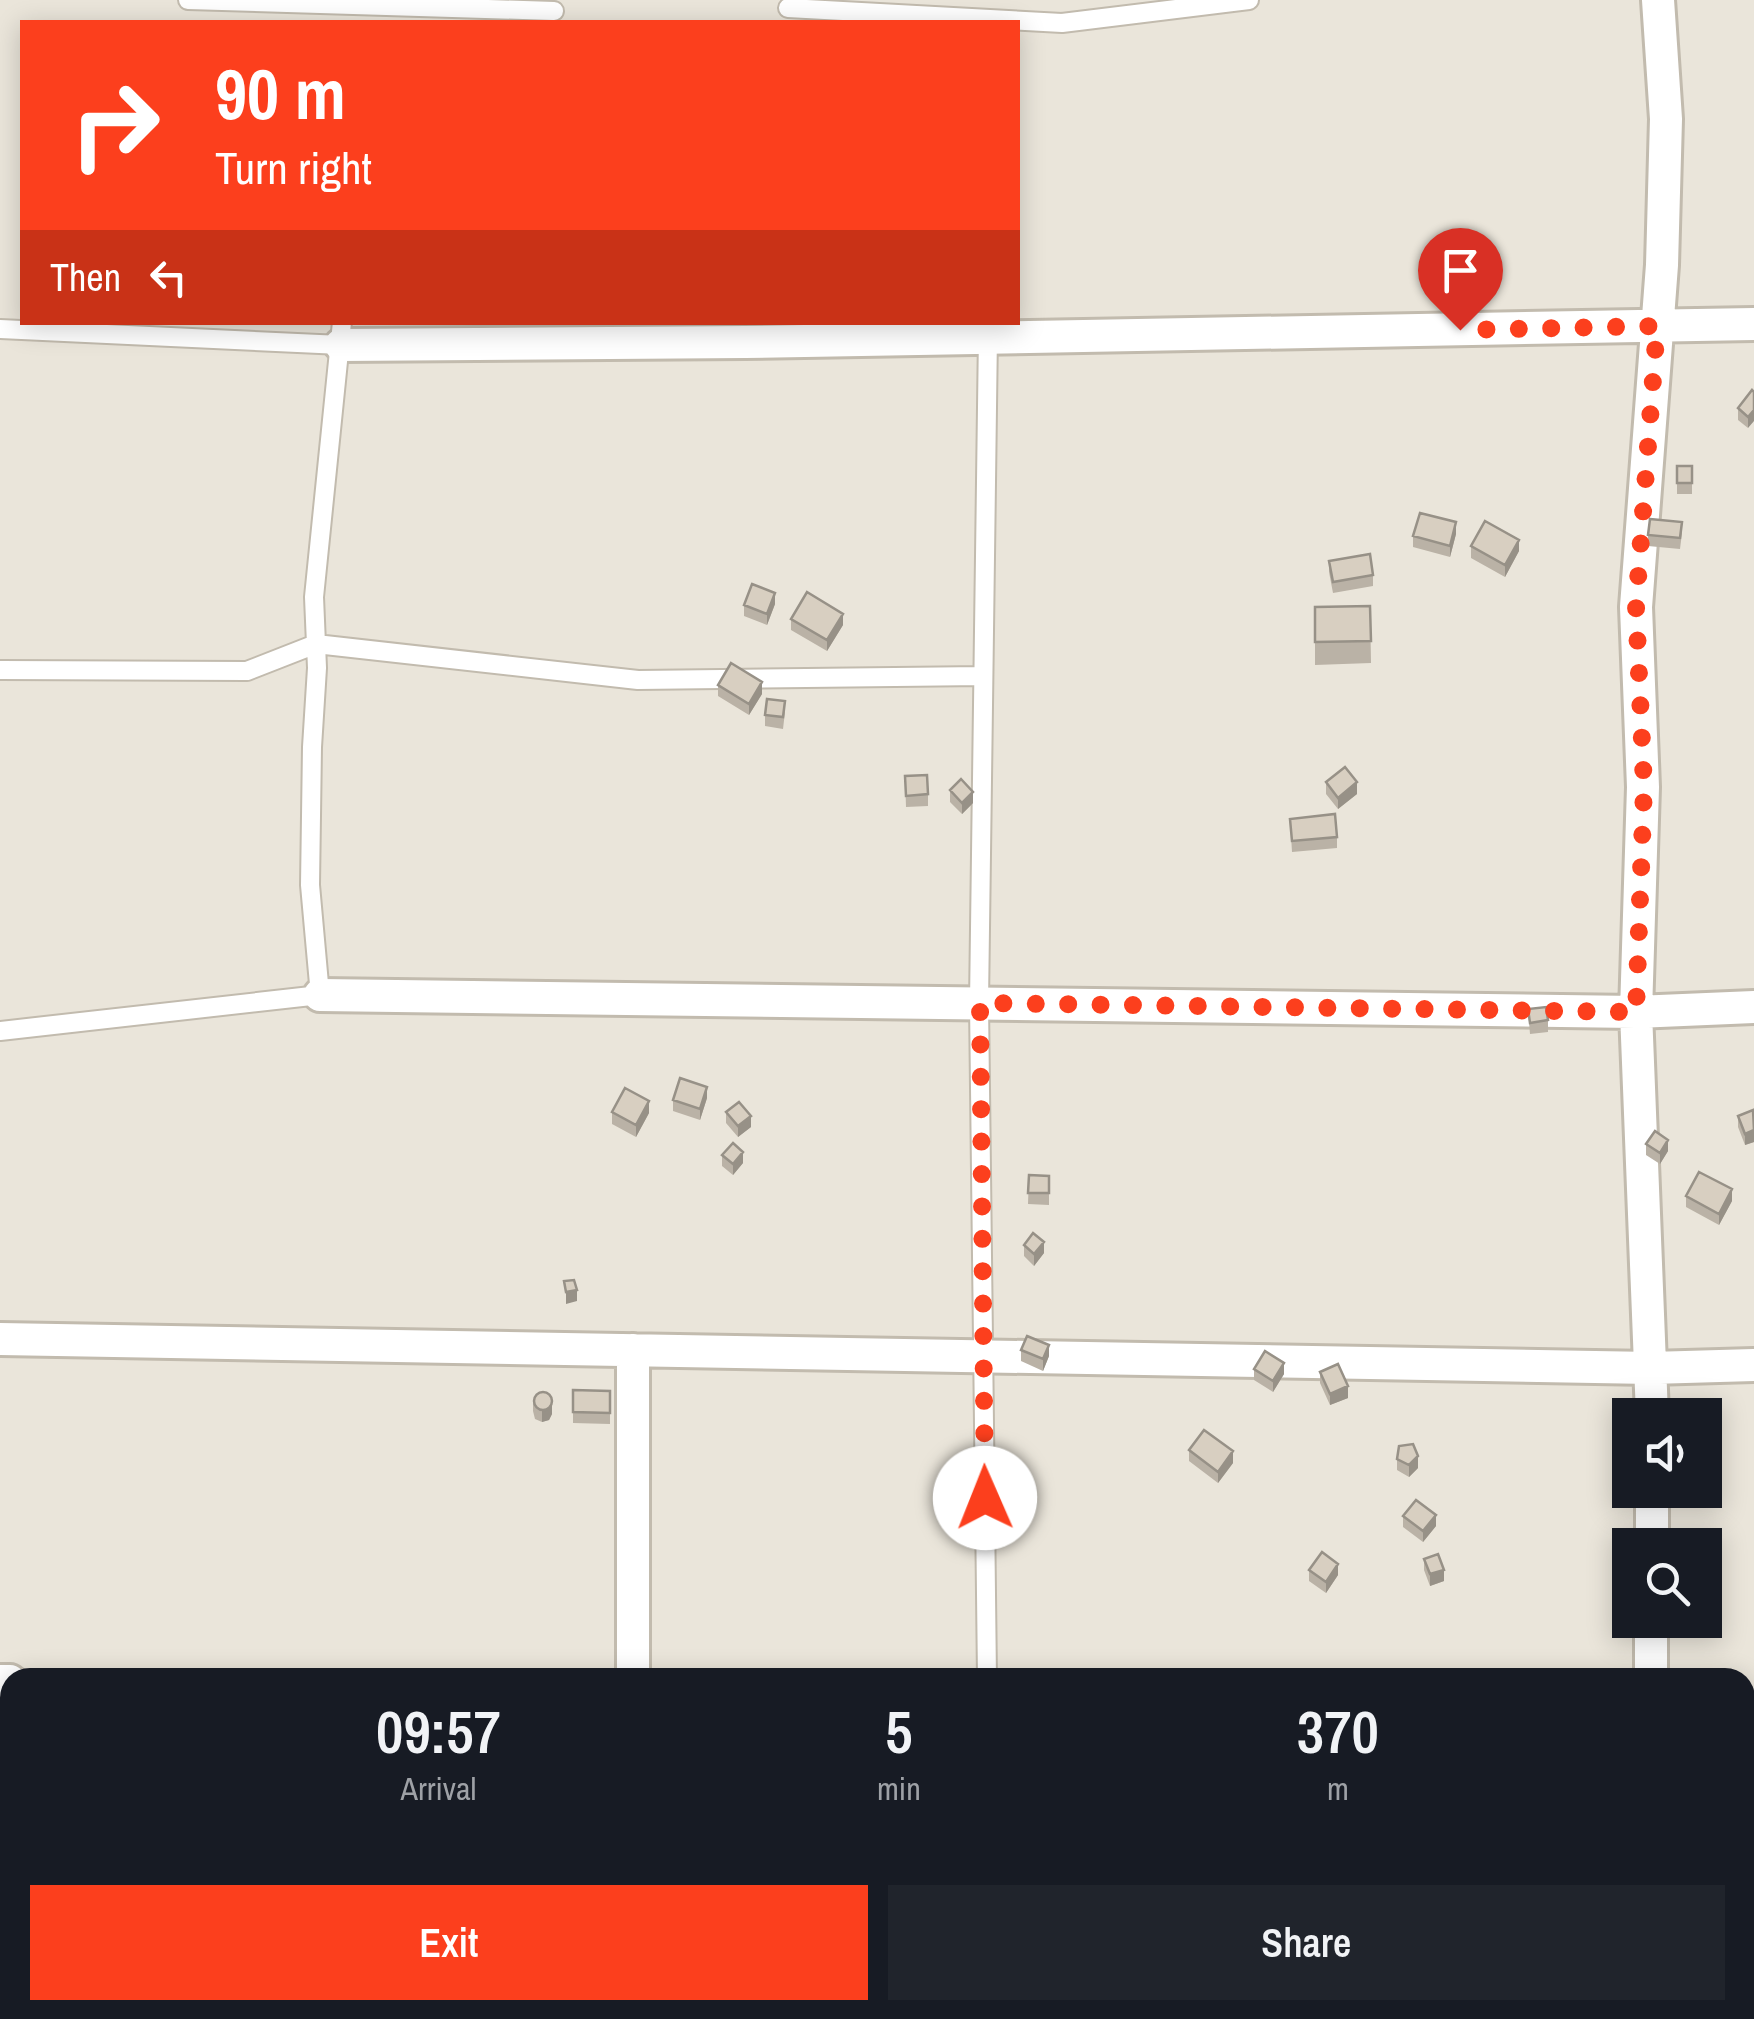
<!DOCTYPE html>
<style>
:root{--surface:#171b24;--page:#20242c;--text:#f1f3f6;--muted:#9ea1a6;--accent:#fc3f1d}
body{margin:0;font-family:"Archivo Narrow",sans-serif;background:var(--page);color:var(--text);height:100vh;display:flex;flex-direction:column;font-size:38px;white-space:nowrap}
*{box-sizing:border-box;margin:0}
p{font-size:32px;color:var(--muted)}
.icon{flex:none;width:55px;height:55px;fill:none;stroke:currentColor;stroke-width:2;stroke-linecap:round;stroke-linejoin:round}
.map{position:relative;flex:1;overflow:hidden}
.drawer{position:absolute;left:0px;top:1668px;width:1755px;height:352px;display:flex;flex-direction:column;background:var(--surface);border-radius:30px 30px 0 0;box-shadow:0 5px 25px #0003}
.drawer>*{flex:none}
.banner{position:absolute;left:20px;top:20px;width:1000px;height:305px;border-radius:0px;box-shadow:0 5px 25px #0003;background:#fc3f1d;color:#fff;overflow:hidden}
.tools{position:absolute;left:1612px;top:1398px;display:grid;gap:20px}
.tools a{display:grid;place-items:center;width:110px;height:110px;border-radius:0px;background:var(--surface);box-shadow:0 5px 25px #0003;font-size:50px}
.pin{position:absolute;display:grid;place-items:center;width:85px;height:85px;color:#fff;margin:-102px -42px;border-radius:50% 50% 50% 0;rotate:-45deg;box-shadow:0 0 10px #0007}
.pin .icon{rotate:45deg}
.me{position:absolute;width:110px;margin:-55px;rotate:359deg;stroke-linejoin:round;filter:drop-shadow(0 0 8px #0008)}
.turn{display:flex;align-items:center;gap:35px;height:210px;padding:0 30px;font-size:45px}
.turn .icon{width:130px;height:130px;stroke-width:2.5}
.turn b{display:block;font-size:70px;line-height:85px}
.then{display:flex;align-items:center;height:95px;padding:0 30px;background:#0003;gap:20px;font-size:38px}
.eta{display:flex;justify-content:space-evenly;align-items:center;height:170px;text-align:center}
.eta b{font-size:60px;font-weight:600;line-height:70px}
.action{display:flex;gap:20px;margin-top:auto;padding:20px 30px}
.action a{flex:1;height:115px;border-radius:0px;background:var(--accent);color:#fff;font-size:40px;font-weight:600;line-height:115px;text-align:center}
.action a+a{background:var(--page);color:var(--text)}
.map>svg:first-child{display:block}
.residential{fill:#eae5da;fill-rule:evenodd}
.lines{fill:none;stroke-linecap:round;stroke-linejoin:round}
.lane-casing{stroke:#c2bbae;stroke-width:22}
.street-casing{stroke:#c2bbae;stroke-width:38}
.lane{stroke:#fff;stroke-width:18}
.street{stroke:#fff;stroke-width:32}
.wall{fill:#bab2a6}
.shaded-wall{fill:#979187}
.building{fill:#d8cfc1;stroke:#979187;stroke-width:2.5}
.route{stroke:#fc3f1d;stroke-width:18;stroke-dasharray:0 32.4}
</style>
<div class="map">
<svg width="1754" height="2019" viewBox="0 0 1754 2019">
<rect width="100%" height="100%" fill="#f6f3ec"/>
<!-- residential -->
<path class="residential" d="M0 0H1754V2019H0ZM22 22H1018V322H22ZM1630 1415H1705V1490H1630ZM1630 1545H1705V1620H1630ZM10 1678H1745V2010H10Z"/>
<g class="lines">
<!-- lane casing -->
<g class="lane-casing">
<path id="lane" d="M188 0 554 11
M788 8 1062 23 1249 0
M0 329 341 345
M0 670 247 671 316 644 638 680 983 676
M0 1031 320 995 310 885 312 747 317 668 314 597 342 322
M987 1678 979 1003 988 333
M844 2010 852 2019
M991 2010V2019
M1212 2019 1220 2010
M1327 2019 1328 2010"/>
</g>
<!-- street casing -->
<g class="street-casing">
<path id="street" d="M341 345 745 342 1754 324
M320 995 1636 1012 1754 1007
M0 1339 1651 1368 1754 1365
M1652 1415 1636 1012 1643 787 1636 607 1662 265 1666 119 1658 0
M1652 1545V1490
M633 1678V1350
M1651 1678V1620
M0 1681H10
M1745 1726 1754 1727
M1745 1928 1754 1909
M632 2019V2010
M1650 2019V2010
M1701 2019 1705 2010"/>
</g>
<!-- lane -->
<use href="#lane" class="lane"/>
<!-- street -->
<use href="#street" class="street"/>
</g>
<!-- wall -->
<path class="wall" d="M1752 390 1748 428 1738 420V408Z
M1677 466H1692V494H1677Z
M1682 533 1680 549 1648 546V535Z
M1456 534 1450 557 1413 547V536Z
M1471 546 1519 551 1505 577 1471 558Z
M1329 561 1373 575V586L1333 593 1329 572Z
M775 604 767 625 744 616V605Z
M1370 606 1371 663 1315 665V607Z
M791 619 843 625 827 651 791 630Z
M718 685 762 694 749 715 718 696Z
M785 712 783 729 765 726V715Z
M905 776 928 794V806L906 807Z
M1326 782 1357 794 1338 809 1326 794Z
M950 790 973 803 962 814 950 802Z
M1290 819 1337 837V848L1292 852Z
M1528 1009 1548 1020V1032L1530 1034Z
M707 1098 700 1120 673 1111V1100Z
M612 1112 649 1113 636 1137 612 1124Z
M726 1112 751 1127 738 1137 726 1123Z
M1754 1113V1142L1745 1145 1738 1127V1116Z
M1646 1144 1668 1151 1660 1164 1646 1155Z
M722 1155 743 1163 733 1175 722 1166Z
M1029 1175 1049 1176V1205L1028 1204Z
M1686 1196 1732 1201 1719 1225 1686 1207Z
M1024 1245 1044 1253 1034 1266 1024 1256Z
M1021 1350 1049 1356 1043 1371 1021 1361Z
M1254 1369 1284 1374 1273 1392 1254 1380Z
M1320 1372 1348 1398 1330 1405 1320 1383Z
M573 1390 610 1391V1424L573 1423Z
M533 1400 552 1414 549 1420 542 1422 535 1419 533 1411Z
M1189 1450 1233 1463 1218 1483 1189 1461Z
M1397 1459 1418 1468 1409 1477 1397 1470Z
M1403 1516 1436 1526 1423 1542 1403 1527Z
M1424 1559 1444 1581 1430 1586 1424 1570Z
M1309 1570 1338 1575 1326 1593 1309 1581Z"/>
<!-- shaded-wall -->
<path class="shaded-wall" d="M1754 410V421L1748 428V417Z
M1456 522V534L1450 557V546Z
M1519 540V551L1505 577V565Z
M775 593V604L767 625V614Z
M843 614V625L827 651V640Z
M762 682V694L749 715V704Z
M1357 782V794L1338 809V798Z
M973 792V803L962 814V803Z
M707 1087V1098L700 1120V1109Z
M649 1101V1113L636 1137V1125Z
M751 1116V1127L738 1137V1126Z
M1754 1130V1142L1745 1145V1134Z
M1668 1140V1151L1660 1164V1153Z
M743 1152V1163L733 1175V1164Z
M1732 1189V1201L1719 1225V1214Z
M1044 1242V1253L1034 1266V1254Z
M577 1290V1301L566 1304V1292Z
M1049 1345V1356L1043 1371V1359Z
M1284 1363V1374L1273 1392V1381Z
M1348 1386V1398L1330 1405V1394Z
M552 1402V1414L549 1420 542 1422V1411Z
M1233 1451V1463L1218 1483V1472Z
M1418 1456V1468L1409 1477V1465Z
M1436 1515V1526L1423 1542V1531Z
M1338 1564V1575L1326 1593V1582Z
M1444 1570V1581L1430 1586V1574Z"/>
<!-- building -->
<path class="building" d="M1752 390 1754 392V410L1748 417 1738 408Z
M1677 466H1692V483H1677Z
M1420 513 1456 522 1450 546 1413 536Z
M1650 519 1682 522 1680 538 1648 535Z
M1485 521 1519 540 1505 565 1471 546Z
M1370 554 1373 575 1333 582 1329 561Z
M752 584 775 593 767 614 744 605Z
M807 592 843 614 827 640 791 619Z
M1370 606 1371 641 1315 642V607Z
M731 663 762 682 749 704 718 685Z
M767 699 785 701 783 717 765 715Z
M1345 767 1357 782 1338 798 1326 782Z
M927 775 928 794 906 796 905 776Z
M961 779 973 792 962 803 950 790Z
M1335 814 1337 837 1292 841 1290 819Z
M1546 1007 1548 1020 1530 1023 1528 1009Z
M680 1078 707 1087 700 1109 673 1100Z
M625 1088 649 1101 636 1125 612 1112Z
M739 1102 751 1116 738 1126 726 1112Z
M1753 1110 1754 1130 1745 1134 1738 1116Z
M1655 1131 1668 1140 1660 1153 1646 1144Z
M733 1143 743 1152 733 1164 722 1155Z
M1699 1172 1732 1189 1719 1214 1686 1196Z
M1029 1175 1049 1176V1193H1028Z
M1033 1233 1044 1242 1034 1254 1024 1245Z
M574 1280 577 1290 566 1292 564 1281Z
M1027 1336 1049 1345 1043 1359 1021 1350Z
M1265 1351 1284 1363 1273 1381 1254 1369Z
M1338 1364 1348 1386 1330 1394 1320 1372Z
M573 1390 610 1391V1413L573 1412Z
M534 1401a9 9 0 1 1 18 0a9 9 0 1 1-18 0Z
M1204 1430 1233 1451 1218 1472 1189 1450Z
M1413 1444 1418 1456 1409 1465 1397 1459 1399 1446Z
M1416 1500 1436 1515 1423 1531 1403 1516Z
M1322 1552 1338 1564 1326 1582 1309 1570Z
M1438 1554 1444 1570 1430 1574 1424 1559Z
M566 1675V1678H547V1676Z"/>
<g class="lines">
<!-- route -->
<path class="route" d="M985 1498 980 1003 1636 1012 1644 787 1636 606 1657 326 1460 330"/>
</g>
</svg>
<div class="tools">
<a><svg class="icon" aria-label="sound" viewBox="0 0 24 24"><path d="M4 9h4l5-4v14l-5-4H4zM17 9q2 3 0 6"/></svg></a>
<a><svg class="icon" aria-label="search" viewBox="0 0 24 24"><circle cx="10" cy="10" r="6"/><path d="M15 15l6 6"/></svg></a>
</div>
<div class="pin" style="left:1460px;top:330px;background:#d93025"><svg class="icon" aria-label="arrive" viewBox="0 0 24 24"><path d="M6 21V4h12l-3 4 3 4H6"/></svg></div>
<svg class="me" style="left:985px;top:1498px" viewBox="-20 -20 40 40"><circle r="19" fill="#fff"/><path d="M0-13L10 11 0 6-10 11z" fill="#fc3f1d"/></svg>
<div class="banner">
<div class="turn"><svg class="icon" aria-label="right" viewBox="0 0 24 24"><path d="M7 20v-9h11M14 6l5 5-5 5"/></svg><div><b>90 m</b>Turn right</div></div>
<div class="then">Then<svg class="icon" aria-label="left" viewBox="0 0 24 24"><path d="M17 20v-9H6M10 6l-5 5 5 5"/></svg></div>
</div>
<section class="drawer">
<div class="eta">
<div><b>09:57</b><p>Arrival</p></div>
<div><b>5</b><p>min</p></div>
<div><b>370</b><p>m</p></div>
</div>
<div class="action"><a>Exit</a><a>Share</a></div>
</section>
</div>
